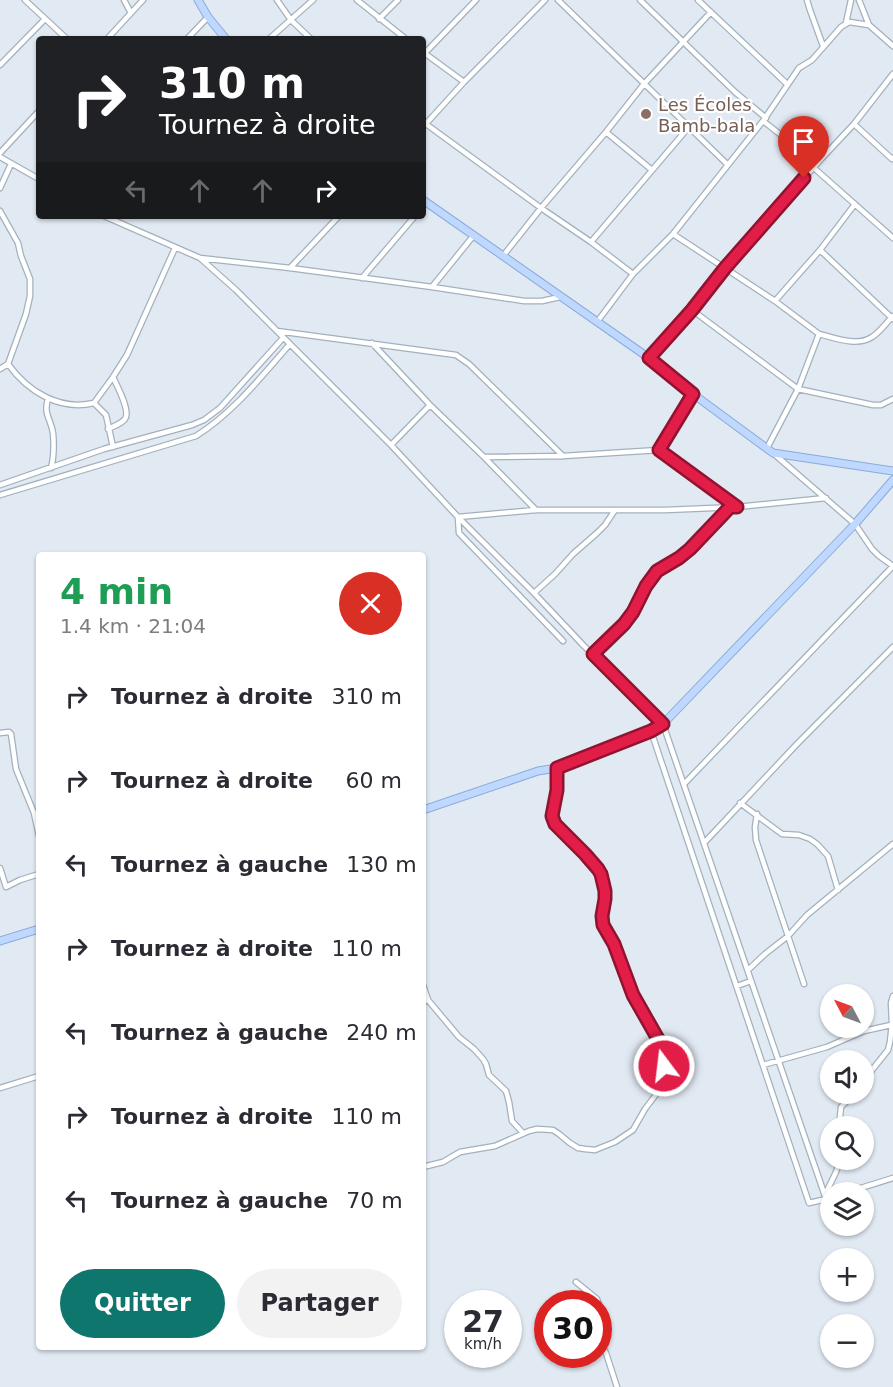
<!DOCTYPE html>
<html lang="fr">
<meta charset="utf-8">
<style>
:root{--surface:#fff;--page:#f2f2f3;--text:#2b2b33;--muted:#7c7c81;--accent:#0f766e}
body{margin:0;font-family:"DejaVu Sans",sans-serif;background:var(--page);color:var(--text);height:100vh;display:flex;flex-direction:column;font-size:22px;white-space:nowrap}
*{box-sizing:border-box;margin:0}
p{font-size:20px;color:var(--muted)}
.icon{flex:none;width:33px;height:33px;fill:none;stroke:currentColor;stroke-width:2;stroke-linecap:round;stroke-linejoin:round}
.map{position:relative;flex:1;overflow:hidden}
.side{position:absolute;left:36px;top:552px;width:390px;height:798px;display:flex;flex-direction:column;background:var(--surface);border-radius:6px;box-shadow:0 2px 4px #0004}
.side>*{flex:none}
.banner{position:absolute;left:36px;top:36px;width:390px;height:183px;border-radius:6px;box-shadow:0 2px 4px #0004;background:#202124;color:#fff;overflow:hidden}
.needle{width:39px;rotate:311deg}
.fabs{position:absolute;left:820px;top:984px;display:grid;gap:12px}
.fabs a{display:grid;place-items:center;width:54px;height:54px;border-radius:50%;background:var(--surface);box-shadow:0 2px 4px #0004;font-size:30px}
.speed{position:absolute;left:444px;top:1290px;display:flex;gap:12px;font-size:30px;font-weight:700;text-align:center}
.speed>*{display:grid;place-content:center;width:78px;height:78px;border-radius:50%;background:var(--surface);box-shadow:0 2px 4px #0004;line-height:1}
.speed small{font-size:15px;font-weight:400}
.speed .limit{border:9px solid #d22;background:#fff;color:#111}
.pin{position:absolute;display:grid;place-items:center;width:51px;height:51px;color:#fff;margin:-62px -26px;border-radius:50% 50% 50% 0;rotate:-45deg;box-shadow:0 0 6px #0007}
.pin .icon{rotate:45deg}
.me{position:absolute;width:66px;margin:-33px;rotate:345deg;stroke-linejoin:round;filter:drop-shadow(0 0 4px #0008)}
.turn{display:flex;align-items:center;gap:21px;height:126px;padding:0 24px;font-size:27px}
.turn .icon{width:78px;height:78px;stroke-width:2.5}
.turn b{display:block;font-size:42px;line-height:51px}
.lanes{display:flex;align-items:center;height:57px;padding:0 24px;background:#0003;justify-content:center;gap:30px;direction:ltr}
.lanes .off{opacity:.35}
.round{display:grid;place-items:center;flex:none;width:63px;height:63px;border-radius:32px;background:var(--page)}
.summary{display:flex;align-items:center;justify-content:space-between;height:102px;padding:0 24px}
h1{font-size:36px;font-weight:600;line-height:45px;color:#1e9e55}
.cta{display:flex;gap:12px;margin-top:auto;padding:12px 24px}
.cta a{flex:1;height:69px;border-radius:36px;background:var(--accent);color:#fff;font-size:24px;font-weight:600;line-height:69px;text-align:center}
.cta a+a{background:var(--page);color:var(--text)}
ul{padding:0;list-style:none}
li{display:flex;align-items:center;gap:18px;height:84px;padding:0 24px}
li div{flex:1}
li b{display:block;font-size:22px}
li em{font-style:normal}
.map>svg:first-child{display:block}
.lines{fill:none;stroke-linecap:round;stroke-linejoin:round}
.street-casing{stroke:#a3b1be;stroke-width:7}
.secondary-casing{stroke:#8babd8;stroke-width:9}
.street{stroke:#fff;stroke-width:4.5}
.secondary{stroke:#bfd8ff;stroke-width:7}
.route-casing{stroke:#92132f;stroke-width:15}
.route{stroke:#e11d48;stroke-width:10}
.education-dot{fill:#8d6e63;stroke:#fff;stroke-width:2}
.labels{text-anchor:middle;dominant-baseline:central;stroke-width:4.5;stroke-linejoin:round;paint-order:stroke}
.education-label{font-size:18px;fill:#785e54;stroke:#fff;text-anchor:start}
</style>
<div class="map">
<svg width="893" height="1387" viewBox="0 0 893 1387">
<rect width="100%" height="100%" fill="#e1e9f3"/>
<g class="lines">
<!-- street casing -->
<g class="street-casing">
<path id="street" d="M25 0 67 39
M124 0 131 13
M277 0 291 20 311 39
M357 0 406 39
M558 0 728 165
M640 0 735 92 766 118
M698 0 787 84
M807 0 810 10 823 46
M859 0 869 25
M379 19 398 0
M846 23 851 0
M107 39 143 0
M187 39 208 17
M269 39 313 0
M423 52 464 82
M425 53 476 0
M0 65 45 19
M763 121C778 132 805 157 823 157
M426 124 541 208 591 242 633 274
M854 124 892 159 893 158
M423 127 464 82 545 0
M606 132 652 170
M0 153 39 111
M0 157 39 179
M814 168 893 238
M0 188 11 164
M855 204 820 250 893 319
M0 211 18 243 21 256 30 279V296L26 314 8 364
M104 216 200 258 290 268 432 287 524 301H542L560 297
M673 234 775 301 819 334
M591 242 688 128
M503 256 541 208 606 132 644 84 711 12
M200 258 236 290 391 445 458 517 536 510H665L737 507 826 498
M290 268 339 216
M362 278 415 216
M432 287 474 235
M775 301 820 250
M692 310 798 389 819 334C835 338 857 347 872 337 880 332 886 323 893 316
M597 322 633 274 673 234 763 121 799 68 812 60 841 27 849 22 869 25 893 46
M277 331 456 355 469 364 563 456
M372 343 430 405 484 457
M649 358 692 310 725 268 823 157 854 124 893 74
M0 369 8 364C28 392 60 411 94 403L113 377 127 355 175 248
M693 394 659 450 737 507
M48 399C43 414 51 419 53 433 54 444 54 457 51 468
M94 403 106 415 113 447
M108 429C114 426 121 424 125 419 131 411 117 386 113 377
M391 445 430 405
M767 448 798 389 873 405H881L893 399
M773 453 855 524 872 549 879 556 893 566
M0 485 104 449 192 425 204 420 220 408 283 338
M0 495 196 436C233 413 261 377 290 344
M536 510 484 457 563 456 659 450
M458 517 534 593 584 646 663 724 826 1199
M458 518 459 533 563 641
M534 593 555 574 573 554 597 533 605 525 615 510
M593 654 624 624 633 613 647 586 656 572 679 558 690 549 730 507
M651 731 809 1203 831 1198
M0 733 9 732 11 734 16 769 34 813 39 836
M684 784 893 566
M740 803 782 834 799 835 810 839 817 844 828 856 838 890
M757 814 755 827 756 840 804 984
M704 843 797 744 893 647
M0 868 6 887 20 880 39 874
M748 970 765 954 788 936 807 915 893 844
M423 985 428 1000 423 1002
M737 986 751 981
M428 1000 459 1037 474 1049 483 1059 486 1064 489 1075 506 1091 509 1102 512 1121 523 1133
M892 1023 891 1003 893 996
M763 1065 827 1047 864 1031 891 1025
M864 1080 888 1050 890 1042 892 1023
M0 1088 39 1076
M839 1126 841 1107 854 1094
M423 1167 443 1162 460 1152 495 1146 529 1131 537 1129 553 1130 559 1134 570 1143 578 1148 585 1149 595 1150 615 1142 633 1130 645 1109 664 1084V1053L662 1046 633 995 614 943 603 925 602 917 605 891 601 874 585 854 555 824 552 816 557 790V768
M848 1192 893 1178
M826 1193 836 1172 840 1160
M576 1282 597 1299 601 1311V1344L606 1353 617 1387"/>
</g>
<!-- secondary casing -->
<g class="secondary-casing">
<path id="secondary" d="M198 0 208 17 226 39
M423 200 649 358 693 394 773 453 893 471
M423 810 538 771 557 768 651 731 663 724 855 524 893 480
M0 941 39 929"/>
</g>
<!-- street -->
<use href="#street" class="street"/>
<!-- secondary -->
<use href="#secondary" class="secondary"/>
</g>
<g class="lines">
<!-- route casing -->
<g class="route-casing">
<path id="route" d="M664 1066V1053L662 1046 633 995 614 944 603 925 602 916 605 899V891L601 874 598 869 585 854 555 824 552 816 557 790V768L651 731 663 724 593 654 624 624 633 612 646 586 657 571 679 558 690 549 730 507H737L659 450 693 394 649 358 692 310 725 268 804 178"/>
</g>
<!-- route -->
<use href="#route" class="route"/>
</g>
<!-- markers -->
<circle class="education-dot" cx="646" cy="114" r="6"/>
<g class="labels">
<!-- education labels -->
<g class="education-label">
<text x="658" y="104">Les Écoles<tspan x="658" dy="21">Bamb-bala</tspan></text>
</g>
</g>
</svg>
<div class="fabs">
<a><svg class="needle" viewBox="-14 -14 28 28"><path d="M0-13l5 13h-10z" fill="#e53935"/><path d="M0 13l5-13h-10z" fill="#7c7c81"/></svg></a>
<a><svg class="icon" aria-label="sound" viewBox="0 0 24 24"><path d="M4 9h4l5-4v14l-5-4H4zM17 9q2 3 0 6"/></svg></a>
<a><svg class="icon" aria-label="search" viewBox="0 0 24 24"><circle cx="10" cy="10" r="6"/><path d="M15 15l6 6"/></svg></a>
<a><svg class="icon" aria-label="layers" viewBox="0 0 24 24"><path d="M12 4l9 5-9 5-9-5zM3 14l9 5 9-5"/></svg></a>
<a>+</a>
<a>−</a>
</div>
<div class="speed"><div>27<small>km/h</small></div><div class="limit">30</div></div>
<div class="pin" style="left:804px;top:178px;background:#d93025"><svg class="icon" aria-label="arrive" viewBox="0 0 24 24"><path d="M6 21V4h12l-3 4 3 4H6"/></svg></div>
<svg class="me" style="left:664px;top:1066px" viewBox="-20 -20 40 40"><circle r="17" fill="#e11d48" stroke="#fff" stroke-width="3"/><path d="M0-11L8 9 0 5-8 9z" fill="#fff"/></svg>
<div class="banner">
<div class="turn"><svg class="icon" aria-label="right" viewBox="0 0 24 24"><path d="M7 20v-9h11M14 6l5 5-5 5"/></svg><div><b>310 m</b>Tournez à droite</div></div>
<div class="lanes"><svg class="icon off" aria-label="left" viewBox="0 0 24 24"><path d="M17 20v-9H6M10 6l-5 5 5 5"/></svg><svg class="icon off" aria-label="ahead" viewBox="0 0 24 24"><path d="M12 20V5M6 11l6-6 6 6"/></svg><svg class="icon off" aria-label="ahead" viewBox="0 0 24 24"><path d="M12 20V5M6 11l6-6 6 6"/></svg><svg class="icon" aria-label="right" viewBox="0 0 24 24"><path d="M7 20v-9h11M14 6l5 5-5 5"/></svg></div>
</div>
<section class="side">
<div class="summary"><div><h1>4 min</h1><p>1.4 km · 21:04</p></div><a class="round" style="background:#d93025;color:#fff"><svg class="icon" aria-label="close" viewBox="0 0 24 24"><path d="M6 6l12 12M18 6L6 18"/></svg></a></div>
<ul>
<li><svg class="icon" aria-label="right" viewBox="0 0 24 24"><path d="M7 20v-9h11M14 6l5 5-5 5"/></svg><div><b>Tournez à droite</b></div><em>310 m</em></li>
<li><svg class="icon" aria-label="right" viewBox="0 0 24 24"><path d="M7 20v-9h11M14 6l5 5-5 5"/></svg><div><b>Tournez à droite</b></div><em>60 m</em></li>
<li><svg class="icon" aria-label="left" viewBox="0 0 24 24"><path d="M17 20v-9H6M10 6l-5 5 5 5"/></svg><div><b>Tournez à gauche</b></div><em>130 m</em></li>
<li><svg class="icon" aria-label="right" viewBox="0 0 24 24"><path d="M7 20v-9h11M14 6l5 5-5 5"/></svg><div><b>Tournez à droite</b></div><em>110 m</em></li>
<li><svg class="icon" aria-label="left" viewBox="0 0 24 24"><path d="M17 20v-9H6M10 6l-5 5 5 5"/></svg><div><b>Tournez à gauche</b></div><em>240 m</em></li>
<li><svg class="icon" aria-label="right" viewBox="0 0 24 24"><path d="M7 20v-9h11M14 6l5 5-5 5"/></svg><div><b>Tournez à droite</b></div><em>110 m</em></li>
<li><svg class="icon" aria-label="left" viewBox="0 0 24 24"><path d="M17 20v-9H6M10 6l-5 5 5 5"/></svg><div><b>Tournez à gauche</b></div><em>70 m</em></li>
</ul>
<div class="cta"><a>Quitter</a><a>Partager</a></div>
</section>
</div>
